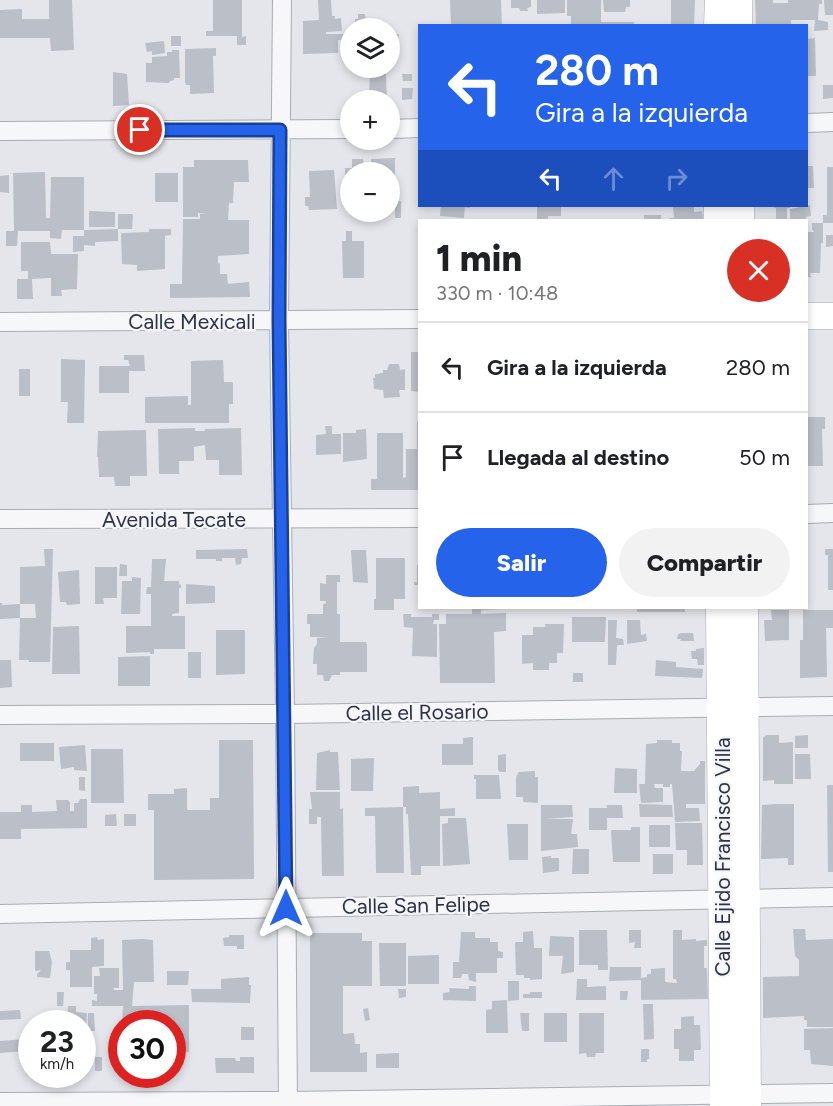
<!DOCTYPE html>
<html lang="es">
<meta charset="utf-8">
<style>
:root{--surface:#fff;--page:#f2f2f2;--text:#202124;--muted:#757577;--line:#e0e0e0;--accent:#2563eb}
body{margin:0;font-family:Figtree,sans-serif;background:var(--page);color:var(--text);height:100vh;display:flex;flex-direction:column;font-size:22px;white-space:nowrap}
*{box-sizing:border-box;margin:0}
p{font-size:20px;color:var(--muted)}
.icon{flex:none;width:33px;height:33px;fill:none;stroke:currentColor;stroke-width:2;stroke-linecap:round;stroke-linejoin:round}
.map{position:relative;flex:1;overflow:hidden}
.sheet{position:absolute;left:418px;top:219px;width:390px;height:390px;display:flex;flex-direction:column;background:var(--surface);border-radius:0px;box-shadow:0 3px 9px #0003}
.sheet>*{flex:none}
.guide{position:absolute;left:418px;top:24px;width:390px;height:183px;border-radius:0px;box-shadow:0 3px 9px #0003;background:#2563eb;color:#fff;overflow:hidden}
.tools{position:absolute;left:340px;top:18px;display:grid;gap:12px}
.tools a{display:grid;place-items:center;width:60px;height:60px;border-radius:50%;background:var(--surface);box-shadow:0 3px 9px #0003;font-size:30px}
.speed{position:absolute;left:18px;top:1010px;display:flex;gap:12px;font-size:30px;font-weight:700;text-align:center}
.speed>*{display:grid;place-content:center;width:78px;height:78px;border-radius:50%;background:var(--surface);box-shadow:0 3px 9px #0003;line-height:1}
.speed small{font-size:15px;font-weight:400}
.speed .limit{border:9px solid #d22;background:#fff;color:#111}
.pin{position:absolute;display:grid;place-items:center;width:51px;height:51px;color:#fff;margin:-26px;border:3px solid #fff;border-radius:50%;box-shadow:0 2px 6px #0007}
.me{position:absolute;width:66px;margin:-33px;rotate:0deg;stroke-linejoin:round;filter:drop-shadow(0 0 4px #0008)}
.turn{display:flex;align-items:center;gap:21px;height:126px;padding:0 18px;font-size:27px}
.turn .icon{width:78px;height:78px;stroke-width:2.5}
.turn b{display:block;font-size:42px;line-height:51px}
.lanes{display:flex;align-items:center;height:57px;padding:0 18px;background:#0003;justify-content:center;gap:30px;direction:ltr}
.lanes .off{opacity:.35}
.round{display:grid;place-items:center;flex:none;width:63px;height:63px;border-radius:32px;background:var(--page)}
.headline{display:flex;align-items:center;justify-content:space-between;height:102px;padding:0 18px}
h1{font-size:36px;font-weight:800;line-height:45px}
.cta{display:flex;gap:12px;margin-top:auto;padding:12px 18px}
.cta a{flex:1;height:69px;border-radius:36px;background:var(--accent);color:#fff;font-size:24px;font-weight:800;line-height:69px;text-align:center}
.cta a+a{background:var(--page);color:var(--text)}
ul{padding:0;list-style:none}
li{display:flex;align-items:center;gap:18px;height:90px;padding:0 18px;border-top:2px solid var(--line)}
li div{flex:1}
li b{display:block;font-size:22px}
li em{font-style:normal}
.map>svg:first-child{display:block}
.building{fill:#bbbfc8}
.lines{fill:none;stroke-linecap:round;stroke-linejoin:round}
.street-casing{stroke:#a9acb5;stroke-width:20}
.secondary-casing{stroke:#a9acb5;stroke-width:27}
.street{stroke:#f7f7fa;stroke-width:18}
.secondary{stroke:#fff;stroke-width:26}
.route-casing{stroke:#184099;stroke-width:15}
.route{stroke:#2563eb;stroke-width:10}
.labels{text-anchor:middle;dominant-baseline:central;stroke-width:4.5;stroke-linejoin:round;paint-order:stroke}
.street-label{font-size:21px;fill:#2c3243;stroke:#f4f5f8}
</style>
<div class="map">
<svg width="833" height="1106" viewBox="0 0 833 1106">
<rect width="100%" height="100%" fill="#e4e6eb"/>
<!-- building -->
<path class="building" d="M49 0H72L74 50 51 51 50 38H0V10L22 9V19H49Z
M213 0H242V37L246 36V45H237V36H206V31H213Z
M318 0H331L332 16H335V19L341 18 342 31 326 32V34H351V53H342V40H338V53L303 54V21L319 20Z
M450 0H501L502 26H451Z
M511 0H531V7L527 8 528 11H520L519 8H511Z
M537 0H565V13L537 14Z
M567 0H601V22H634V26H571V16H567Z
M603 0H630V7H626L625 12H604Z
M671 0H695L694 26H671Z
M755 0H773V3H788V0H822V4H819L818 20 828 22V30L814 31 815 20H791V26H756Z
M824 0H833V15H825Z
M358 14H365L367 28H355V19H358Z
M390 34H399L397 46H390Z
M171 36H181V46H171Z
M815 38 816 76H807V39Z
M164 41 165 53 152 55V51L147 52 145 43Z
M216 48V56H213L214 93 190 94V85H186L185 82V49Z
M172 50H179L180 78H174V80L170 81 169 83 146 82V63H152V57L167 56V52H172Z
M113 72 127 74 129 105 113 106Z
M370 74H386L387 99 360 100V94H369Z
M402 74H412V81H403Z
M823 85H833V98L823 99Z
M402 88H413L412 99 402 100Z
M395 158V201H401V218H395V204L390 208V172H351V187H345V168H352V159H363L364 167H371V159Z
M194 160H248L249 182H234L233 203H229L228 220H249V254L218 256V264L220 263V274H227L228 284 249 282 250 297 170 298V284H182L183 219H200V214H207L198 213V217H183V167H194Z
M807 166H813L814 188H807Z
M827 167H833V223H823V215H827Z
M334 170 337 209 309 210 308 206H305V197H310L309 171Z
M45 172 46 218H50L51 177H84V230L118 229V241L95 242V246L84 245V251L73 252V236H84V230H62L61 239 50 238V231H18L17 246H6V231H14L13 173Z
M155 173H178V202H155Z
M9 175V193L0 192V176Z
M810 205 811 216 806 217V220H790V209Z
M441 206H470V208L465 207 464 218 440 216Z
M537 206H561V216H548V219H537Z
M673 206H694V212L702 211 703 220H669V218H674Z
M770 206H790V208H787V220H776V208Z
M89 211 115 212V227H89Z
M118 214H133L132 229H118Z
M644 215H661V220H644Z
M812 223H823V243H821L820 273H810L811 277H807V232H814L812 229Z
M149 229H171V235L165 236V269L137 271V265L122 264 121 233 149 232Z
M346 231H352V241H364V278H343L342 241H346Z
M826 235H833V246L826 247Z
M21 242H50L51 254H78L77 289 61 290 62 296H51V278L32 279 33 299H17V279H28V271H21Z
M411 352H420V392L411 391Z
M124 355H144L145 371H129V393H99V366H130L128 360H124Z
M61 359 85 360 84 423H67L68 402H61Z
M223 360 224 382H233V404H229V423H145V397L188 396V405H191V361Z
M389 364H399L400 370 405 369V390H399L400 397 384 398 383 390 374 389 373 378H375V374L383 373V370H387Z
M19 369H30V396H19Z
M807 417H825V429H822L823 466H807Z
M417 422H420V473H418V490H371V479H377V433H403V478L406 477V449H417Z
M325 426H332V434H341V454L316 455V435L326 434Z
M195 428V431H205V429L241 428 242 475H219V460H206L205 445 194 447V461H179V474H159L158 429Z
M366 429 367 459 343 462V433H356V430Z
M146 430 147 476H130V486H115L114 477H99L98 457H97L98 431Z
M44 549H53L50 662H29V660H19L20 618H36L35 604H20V567L45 566Z
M247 549 248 558H242L241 564 236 565 235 558H222V561H216V559H196V550Z
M825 549H833V590H828V555H825Z
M351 550H366L368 583 353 582Z
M376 558H405V599H394V610H374V599H376Z
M152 559H166L164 581H179V585L181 584V588H179V613L172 614V616H185V649H154V654H150V652L126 653V626H151V594H146L147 587H151Z
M120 564 127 565V576H119Z
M417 565H420V593H418V585H414V582H417Z
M95 567H117V598H103L104 604H95Z
M79 570 80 604 67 605 66 602H60L58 572Z
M326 575H340V582H337V614H340V642H366L367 645V672H340V675H332L329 681H324L323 675H317V664H313L314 648 317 644V638L328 637H310V624H307V614H323V604L326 603V601H320V583L326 584Z
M132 577 141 578 140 614H121L122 581H132Z
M186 584 215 586V603L186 604Z
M0 603H2V605L20 604V618L0 619Z
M472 608H502V609L481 610V614L506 613V631L494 632 495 683H440L439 624H446V614H472Z
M637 608H685V612H637Z
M771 610H789V640L765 641 764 620H772Z
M803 610H833V628H826L827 677 800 678V640H803Z
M403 614H411V617H432V614H439V620H434L433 624H437V657L412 656 413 628 404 627Z
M572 617H606L605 642H572Z
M608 620H617L616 638 623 639 624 645H617L616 665H608Z
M627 620H640L641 635 646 634 647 641 627 644Z
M545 624H564L563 653H557V663H549V670H533V663L522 664V635H533V627H545Z
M79 626 80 674H52L53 627Z
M216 630H245V674L216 675Z
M681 633H693L694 641H680L681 639H677L678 634Z
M704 648V665H698L697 659H692L691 651H696V649Z
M188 652H201V678H188Z
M150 656V686H118V657Z
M0 660H11L12 687 0 688Z
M656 660 676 662V667L703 669 702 678 655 676Z
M573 673H583V682H573Z
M766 735H779V743L793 742V784H774V780L763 781V738Z
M808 735V748H795V736Z
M473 737V765H442V744H463V738Z
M219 740H253L254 879 154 880V810H148V794H174V789L187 788V810H210V798H219Z
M657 740H672V743H680V751H682L681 771H694L700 764V761H705V804H686V808H699L700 821 675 822 672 784H670V787H663V784H654L655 788H663V802L641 803 639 784H645L646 744 657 743Z
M20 743H54V761H20Z
M85 745 87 771 74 770V767L61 769 59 747Z
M91 749H123L124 803H91Z
M330 750V752H338L340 790H316L317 753Z
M506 754V772H500L498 770V755Z
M795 754H810L811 779H795Z
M374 758 373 791H351V759Z
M615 768 637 769V793H614Z
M535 771V777H538V803L523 802V797H516V777L519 772Z
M474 775H499L501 799H476V779H474Z
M79 777H85V791L79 790Z
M827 785H833V872H828Z
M419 786V793L440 792V809L455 808V816H440V866H421V875H411L408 814H406V807H403V787Z
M310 792H340V809L343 808 344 876H322L321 817H317V824H309V809H312Z
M80 799H87V828L21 829V839H0V812H21V805H32V812L57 811 56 800H68L70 803V811H74V803H78Z
M639 804 672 805 673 817H640Z
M777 804H794V865H788V858L761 859 762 805Z
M541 805H572L573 817 545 819H573L571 834H577L578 847 541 851Z
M607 805H622L623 818H607V830H589V808H607Z
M403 807 404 873H376L375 816H365V808Z
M116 814 117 826H105V815Z
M124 814H136V826H124Z
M448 818H466L470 864 443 866 442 824 448 823Z
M675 823H702L703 865H687V850H676Z
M507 824H528V860H509Z
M649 825H670V847H649Z
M631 827H640V862H613L611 830H631Z
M573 849H589V874H572Z
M653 854H673V874H653Z
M551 856V858H559V871L543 873 542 857Z
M793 929H805L806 940 833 939V1027H807V1020H804V1016L763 1018V977L799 976V960L795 956Z
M579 930H607L608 970H598V965H579Z
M629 930H641V948H634L635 942 629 943Z
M673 930H682V940L696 939V941L707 940V946H704V968H707L708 999 641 1000V980L609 981 610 967H641V978L647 977V974H651V969L665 968V982L677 983 676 979H673Z
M533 931 534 948H542V979L530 980V978H524V975H516L515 942H523V932Z
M461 932H475V938H490V942H498V951L503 952V958H497V973H476V982L469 980 468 974H462L461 978H453V962H459Z
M310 933H362V941H372V986H343V1034L354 1033 355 1044H360V1053L367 1052V1072H310Z
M229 935H244V949H237V946H224L223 938 229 937Z
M550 936 574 937V972L561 974 563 956H549Z
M97 937 98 940 104 939V966L92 967V987H70V970H66V962H70V950H91V938Z
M143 939 153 940 154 982H134L132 1006 189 1005V1052H172V1023H159V1018L149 1015V1023H122L123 1006H92V1000L97 1001V994H94V976H100L99 968H119V988H113L114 990H123L122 940Z
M379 943H406V986H380Z
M35 951H49L52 962 50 978 37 977V974L41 970 35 971Z
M439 955V984H408V956Z
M167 971H189L188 985H167Z
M249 977V985H251L250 1003 192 1002 191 989H221V979Z
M577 979H587V987L606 986V1000H576Z
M508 981H519V1000L508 1001Z
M469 986H476V1001L443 1000V993L450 992 449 988 469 989Z
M398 989H406V997L399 998Z
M620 991H628L627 1000H620Z
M57 992H64L63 1006H57Z
M530 992H542V998H523V994H530Z
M507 1000 508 1033H486V1010L492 1009V1001Z
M643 1004H653L654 1039 644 1040Z
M68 1006H76V1012L87 1013 86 1031H82V1023H67Z
M368 1008 370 1020 365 1021 363 1009Z
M20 1010 21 1019 0 1020V1011Z
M88 1013H94L95 1031H88Z
M520 1013H529V1031H522Z
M544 1013H567V1042H544Z
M579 1013H604V1053H596L595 1057H587L586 1053 579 1054Z
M694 1016V1025H700L701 1050H694V1061H679V1049H674V1029H681V1017Z
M241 1027H254V1040H241Z
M833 1028V1066L811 1064 810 1050H804V1029Z
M25 1039V1051L0 1053V1041Z
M641 1049H649V1059H647V1062H641Z
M399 1053V1068H376V1054Z
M95 1057H102V1071H95Z
M240 1057H254V1073H216L215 1058H235L236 1061H240Z"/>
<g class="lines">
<!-- street casing -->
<g class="street-casing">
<path id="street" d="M282 0 279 320 285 714 288 1106
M807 123 833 122
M390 129 420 128
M0 131 351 129
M0 322 420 319
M807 514 833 513
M0 519 420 518
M0 715 285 714 833 706
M0 914 833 897
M0 1102 288 1101 833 1093"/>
</g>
<!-- secondary casing -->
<g class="secondary-casing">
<path id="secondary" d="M739 0V26
M717 26 718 0
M717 206V220
M741 206V220
M807 316H833
M719 608 723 1106
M745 608 748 1106"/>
</g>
<!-- street -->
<use href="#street" class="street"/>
<!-- secondary -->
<use href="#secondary" class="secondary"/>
</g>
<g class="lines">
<!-- route casing -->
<g class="route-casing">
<path id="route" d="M140 130H280L279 320 286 908"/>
</g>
<!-- route -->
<use href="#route" class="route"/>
</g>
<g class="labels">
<!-- street labels -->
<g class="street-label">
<text x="192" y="321">Calle Mexicali</text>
<text x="174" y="519">Avenida Tecate</text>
<text transform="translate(417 712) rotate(-1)">Calle el Rosario</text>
<text transform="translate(722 857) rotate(-90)">Calle Ejido Francisco Villa</text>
<text transform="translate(416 905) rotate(-1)">Calle San Felipe</text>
</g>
</g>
</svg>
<div class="tools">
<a><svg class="icon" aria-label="layers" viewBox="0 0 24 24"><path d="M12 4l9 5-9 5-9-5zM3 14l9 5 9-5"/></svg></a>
<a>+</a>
<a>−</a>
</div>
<div class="speed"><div>23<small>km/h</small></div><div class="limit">30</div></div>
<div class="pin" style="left:140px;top:130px;background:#d93025"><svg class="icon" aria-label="arrive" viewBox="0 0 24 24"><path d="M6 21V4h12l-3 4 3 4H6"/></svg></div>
<svg class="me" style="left:286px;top:908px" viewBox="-20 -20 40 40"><path d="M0-17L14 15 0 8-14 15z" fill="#2563eb" stroke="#fff" stroke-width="4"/></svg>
<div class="guide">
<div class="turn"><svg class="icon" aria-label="left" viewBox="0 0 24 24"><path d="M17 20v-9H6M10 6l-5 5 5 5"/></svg><div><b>280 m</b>Gira a la izquierda</div></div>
<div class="lanes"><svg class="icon" aria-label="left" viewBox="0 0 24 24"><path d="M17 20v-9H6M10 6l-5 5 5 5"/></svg><svg class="icon off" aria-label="ahead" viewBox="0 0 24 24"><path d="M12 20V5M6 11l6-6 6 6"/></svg><svg class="icon off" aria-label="right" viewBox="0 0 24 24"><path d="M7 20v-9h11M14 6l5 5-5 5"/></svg></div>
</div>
<section class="sheet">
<div class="headline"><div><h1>1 min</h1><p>330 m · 10:48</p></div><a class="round" style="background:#d93025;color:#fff"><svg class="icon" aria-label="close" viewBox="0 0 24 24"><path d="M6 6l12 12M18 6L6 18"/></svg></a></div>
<ul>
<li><svg class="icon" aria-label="left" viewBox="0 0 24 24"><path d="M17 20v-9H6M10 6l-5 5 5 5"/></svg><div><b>Gira a la izquierda</b></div><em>280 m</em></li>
<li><svg class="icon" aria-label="arrive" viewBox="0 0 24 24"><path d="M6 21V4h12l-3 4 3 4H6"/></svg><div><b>Llegada al destino</b></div><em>50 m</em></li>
</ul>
<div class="cta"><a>Salir</a><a>Compartir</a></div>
</section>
</div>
